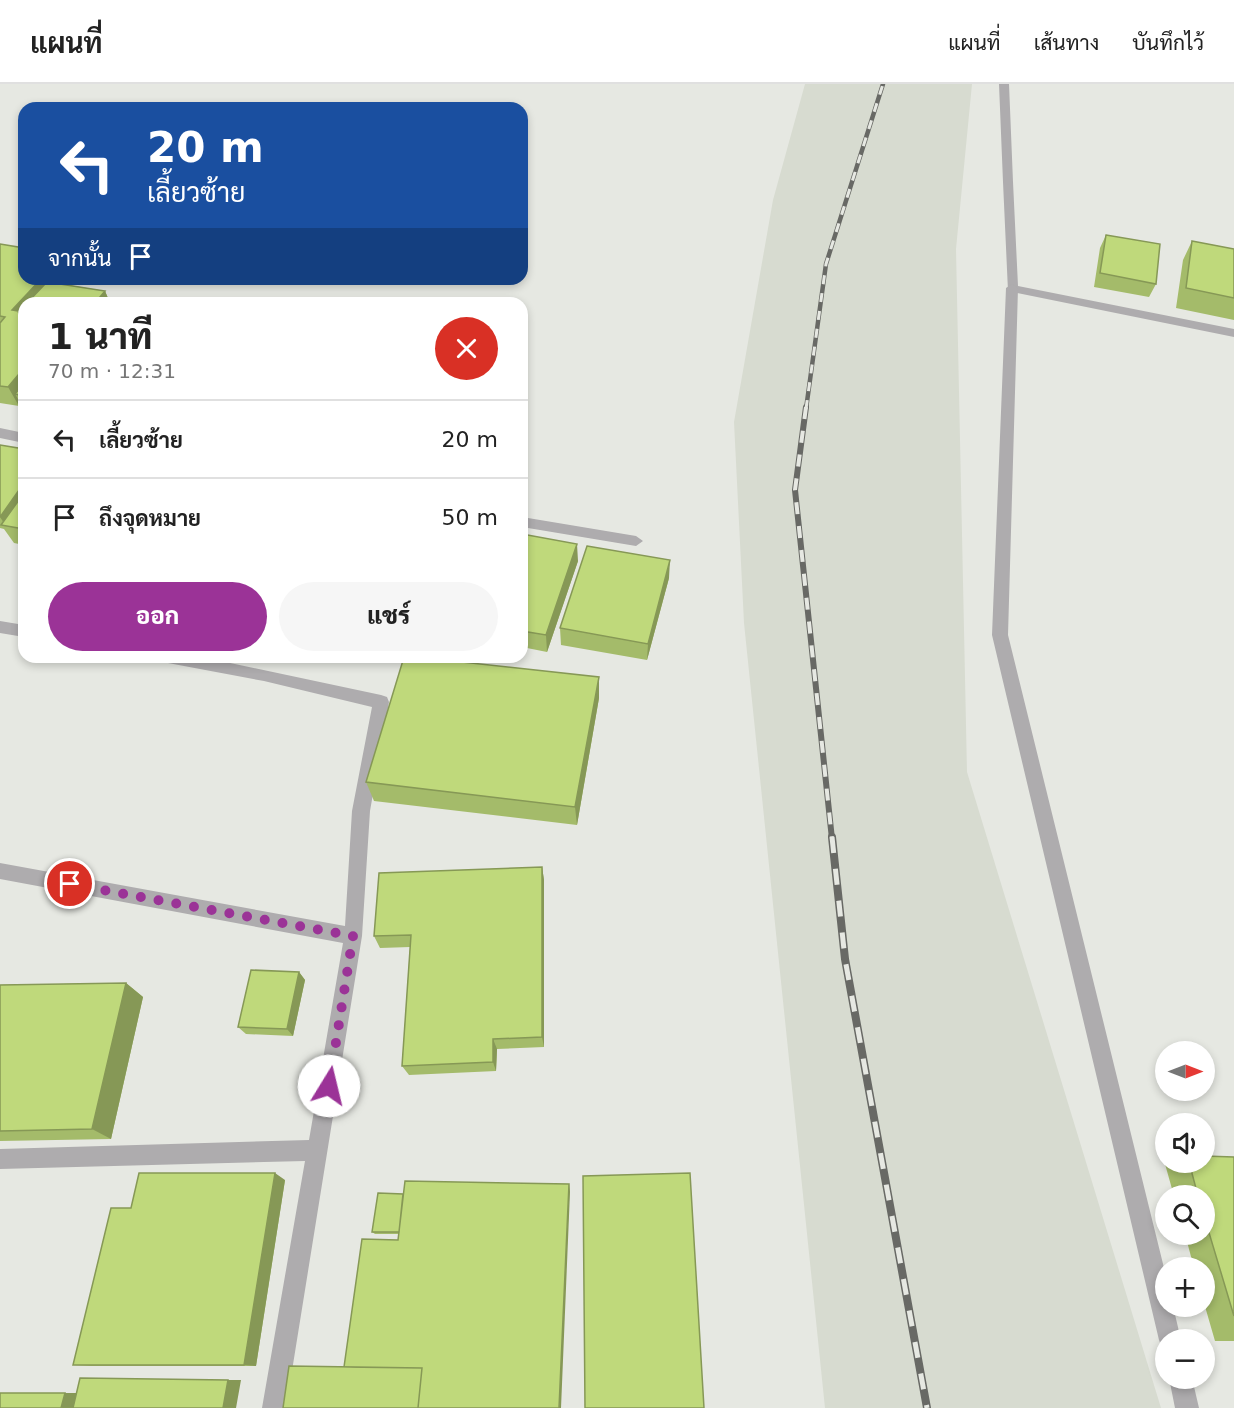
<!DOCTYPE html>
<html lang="th">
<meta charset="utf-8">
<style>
:root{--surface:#fff;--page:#f6f6f6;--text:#222;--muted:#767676;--line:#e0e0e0;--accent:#9b3397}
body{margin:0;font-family:"DejaVu Sans",Sarabun,sans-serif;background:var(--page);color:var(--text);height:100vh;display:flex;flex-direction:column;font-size:22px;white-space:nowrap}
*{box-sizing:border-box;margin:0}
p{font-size:20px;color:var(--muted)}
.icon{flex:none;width:33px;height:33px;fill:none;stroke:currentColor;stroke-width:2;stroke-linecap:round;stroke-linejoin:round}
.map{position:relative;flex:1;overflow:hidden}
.details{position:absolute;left:18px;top:213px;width:510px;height:366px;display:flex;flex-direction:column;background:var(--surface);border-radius:18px;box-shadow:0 3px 9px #0003}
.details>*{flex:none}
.guide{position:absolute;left:18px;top:18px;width:510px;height:183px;border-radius:18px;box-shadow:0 3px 9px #0003;background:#1a4fa0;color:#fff;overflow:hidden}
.needle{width:39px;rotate:90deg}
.fabs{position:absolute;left:1155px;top:957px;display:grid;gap:12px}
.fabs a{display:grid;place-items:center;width:60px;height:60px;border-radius:50%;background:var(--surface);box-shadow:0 3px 9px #0003;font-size:30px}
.pin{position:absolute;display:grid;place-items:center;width:51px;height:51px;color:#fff;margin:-26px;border:3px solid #fff;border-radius:50%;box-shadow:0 2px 6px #0007}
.me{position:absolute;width:66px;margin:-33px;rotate:9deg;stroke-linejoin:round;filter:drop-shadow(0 0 4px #0008)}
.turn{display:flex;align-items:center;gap:21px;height:126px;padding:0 30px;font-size:27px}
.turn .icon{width:78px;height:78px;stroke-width:2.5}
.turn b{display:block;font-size:42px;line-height:51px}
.then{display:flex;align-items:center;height:57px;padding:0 30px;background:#0003;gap:12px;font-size:22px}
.round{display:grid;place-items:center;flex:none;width:63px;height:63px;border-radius:32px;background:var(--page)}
.overview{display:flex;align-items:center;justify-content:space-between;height:102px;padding:0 30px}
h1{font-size:36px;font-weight:800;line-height:45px}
.button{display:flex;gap:12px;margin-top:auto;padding:12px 30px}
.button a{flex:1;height:69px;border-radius:36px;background:var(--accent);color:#fff;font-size:24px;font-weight:800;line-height:69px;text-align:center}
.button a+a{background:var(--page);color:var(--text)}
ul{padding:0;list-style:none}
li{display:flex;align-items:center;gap:18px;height:78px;padding:0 30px;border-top:2px solid var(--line)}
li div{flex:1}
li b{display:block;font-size:22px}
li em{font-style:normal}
header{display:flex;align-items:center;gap:36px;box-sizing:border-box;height:84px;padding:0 30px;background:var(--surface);border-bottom:2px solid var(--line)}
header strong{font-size:28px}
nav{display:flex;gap:33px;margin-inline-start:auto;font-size:21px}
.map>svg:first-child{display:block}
.built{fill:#d7dbd0}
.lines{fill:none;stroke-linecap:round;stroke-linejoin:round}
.service{fill:#aeacae;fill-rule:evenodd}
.minor{fill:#aeacae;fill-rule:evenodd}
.rail-far2-casing{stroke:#686965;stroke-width:4.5}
.rail-far1-casing{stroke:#686965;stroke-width:6}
.rail-casing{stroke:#686965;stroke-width:8}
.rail-far2{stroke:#e6e8e2;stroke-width:3;stroke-dasharray:9;stroke-linecap:butt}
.rail-far1{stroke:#e6e8e2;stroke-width:4;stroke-dasharray:12;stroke-linecap:butt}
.rail{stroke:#e6e8e2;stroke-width:5;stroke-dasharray:16;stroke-linecap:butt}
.wall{fill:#a4bb6a}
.shaded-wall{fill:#869856}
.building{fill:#bfd97b;stroke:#869856;stroke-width:1.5}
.route{stroke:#9b3397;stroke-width:10;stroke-dasharray:0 18}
</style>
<header>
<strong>แผนที่</strong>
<nav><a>แผนที่</a><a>เส้นทาง</a><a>บันทึกไว้</a></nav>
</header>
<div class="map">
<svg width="1234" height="1324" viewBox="0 0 1234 1324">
<rect width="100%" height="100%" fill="#e6e8e2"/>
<!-- built -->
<path class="built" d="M805 0H972L956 165 967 688 1161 1324H825L744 539 734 338 773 116Z"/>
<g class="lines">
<!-- service -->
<path class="service" d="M1008 95 1013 98 1018 202 1234 245V253L1008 207 1003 98Z
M0 344 24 349V359L0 354Z
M522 433 636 452 643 457 636 462 522 443Z
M0 537 24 541V553L0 549Z
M160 573H202L381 611 387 613 389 618 370 727 362 852 286 1324H262L305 1077 0 1085V1065L309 1056 343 859 0 795V779L345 842 352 727 372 623 264 597 168 579 162 577Z"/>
<!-- minor -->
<path class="minor" d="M999 0H1009L1013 98 1008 101 1003 98Z
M1012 200 1018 204 1008 551 1166 1192V1222H1173L1181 1256H1166V1265L1162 1264 1159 1256 992 551 1006 204Z
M1169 1294H1192L1199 1324H1175Z"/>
<!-- rail-far2 casing -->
<g class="rail-far2-casing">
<path id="rail-far2" d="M806 325 826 180 883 0"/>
</g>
<!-- rail-far1 casing -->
<g class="rail-far1-casing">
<path id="rail-far1" d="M806 323 795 406 832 755"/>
</g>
<!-- rail casing -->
<g class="rail-casing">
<path id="rail" d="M832 753 845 875 927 1324"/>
</g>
<!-- rail-far2 -->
<use href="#rail-far2" class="rail-far2"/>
<!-- rail-far1 -->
<use href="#rail-far1" class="rail-far1"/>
<!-- rail -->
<use href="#rail" class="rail"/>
</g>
<!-- wall -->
<path class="wall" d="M1106 151 1156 200 1149 213 1094 203 1100 164Z
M1192 157 1234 165V236L1176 224 1183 176Z
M0 160 68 195 63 200 105 207 110 219H24V325L21 320 19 322 0 319Z
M0 361 24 365V461L14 459 4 445 0 444Z
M522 450 578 477 547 568 522 563Z
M669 494 647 576 561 561 560 544Z
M599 614 577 741 374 717 366 698Z
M542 783 544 796V963L497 965 496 987 409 991 402 982 410 863 380 864 374 852Z
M299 888 305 896 293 952 246 950 238 943Z
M126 899 143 913 111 1055 0 1057V901Z
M1234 1073V1257H1215L1204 1219V1184H1194L1185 1150H1204V1112H1174L1165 1080 1169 1078H1204Z
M285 1096 256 1282H91L73 1281 131 1124Z
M569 1100 570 1108 344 1283 398 1156 399 1150H375L372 1148 404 1110Z"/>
<!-- shaded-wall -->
<path class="shaded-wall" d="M41 195H68L46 219H24V234L12 226Z
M105 207 110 219H95Z
M24 284V312L15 310 21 320 19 322 8 303Z
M24 399V424L6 442 0 433Z
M577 460 578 477 547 568 546 551Z
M670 476 669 494 647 576 648 560Z
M599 593V614L577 741 575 723Z
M542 783 544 796V963L542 953Z
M299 888 305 896 293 952 287 945Z
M126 899 143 913 111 1055 92 1045Z
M493 955 497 965 496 987 493 978Z
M275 1089 285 1096 256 1282 244 1281Z
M569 1100 570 1108 561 1324H559Z
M228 1296H241L236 1324H223Z
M65 1309H83L79 1324H61Z"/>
<!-- building -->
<path class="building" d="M1106 151 1160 160 1156 200 1100 189Z
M1192 157 1234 165V214L1186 204Z
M0 160 24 164V195H41L12 226 24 228V284L8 303 0 302V239L5 233 0 232Z
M47 198 105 207 95 219H27Z
M24 223V228H19Z
M24 299V312L15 310Z
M0 361 24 365V399L0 433Z
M24 409V445L1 441Z
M522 450 577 460 546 551 522 547Z
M587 462 670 476 648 560 560 544Z
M404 573H416L599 593 575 723 366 698Z
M542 783V953L493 955V978L402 982 411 851 374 852 379 789Z
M251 886 299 888 287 945 238 943Z
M126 899 92 1045 0 1047V901Z
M1204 1072 1234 1073V1232L1204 1132V1112H1198L1189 1078H1204Z
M139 1089H275L244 1281H73L111 1124H131Z
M690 1089 704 1324H585L583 1092Z
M405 1097 569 1100 559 1324H418L422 1284 344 1283 362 1155 398 1156Z
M378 1109 403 1110 399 1148H372Z
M289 1282 422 1284 418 1324H283Z
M80 1294 228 1296 223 1324H73Z
M0 1309H65L61 1324H0Z"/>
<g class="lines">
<!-- route -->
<path class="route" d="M70 800 353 852 329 1002"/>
</g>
</svg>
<div class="fabs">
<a><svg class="needle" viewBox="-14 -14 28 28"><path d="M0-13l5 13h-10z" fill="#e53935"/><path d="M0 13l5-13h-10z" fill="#767676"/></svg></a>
<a><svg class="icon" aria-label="sound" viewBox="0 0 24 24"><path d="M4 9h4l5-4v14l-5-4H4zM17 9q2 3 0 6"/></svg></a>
<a><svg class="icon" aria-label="search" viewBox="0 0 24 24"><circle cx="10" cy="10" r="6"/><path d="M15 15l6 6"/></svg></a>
<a>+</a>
<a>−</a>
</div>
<div class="pin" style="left:70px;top:800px;background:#d93025"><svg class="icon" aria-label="arrive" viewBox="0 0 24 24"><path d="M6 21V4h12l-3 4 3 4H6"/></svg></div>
<svg class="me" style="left:329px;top:1002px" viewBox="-20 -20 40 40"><circle r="19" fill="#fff"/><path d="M0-13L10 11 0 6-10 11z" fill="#9b3397"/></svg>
<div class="guide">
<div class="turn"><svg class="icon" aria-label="left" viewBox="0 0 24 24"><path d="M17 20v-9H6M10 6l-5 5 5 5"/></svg><div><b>20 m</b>เลี้ยวซ้าย</div></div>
<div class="then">จากนั้น<svg class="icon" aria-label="arrive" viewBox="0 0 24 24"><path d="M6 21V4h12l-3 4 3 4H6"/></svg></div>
</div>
<section class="details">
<div class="overview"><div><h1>1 นาที</h1><p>70 m · 12:31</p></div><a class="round" style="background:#d93025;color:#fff"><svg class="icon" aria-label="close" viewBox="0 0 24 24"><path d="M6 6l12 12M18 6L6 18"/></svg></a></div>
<ul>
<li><svg class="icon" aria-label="left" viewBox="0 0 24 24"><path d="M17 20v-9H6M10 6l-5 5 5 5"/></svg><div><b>เลี้ยวซ้าย</b></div><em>20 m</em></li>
<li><svg class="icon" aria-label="arrive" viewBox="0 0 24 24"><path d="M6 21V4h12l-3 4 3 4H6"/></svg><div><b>ถึงจุดหมาย</b></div><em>50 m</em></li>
</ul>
<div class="button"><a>ออก</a><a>แชร์</a></div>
</section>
</div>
